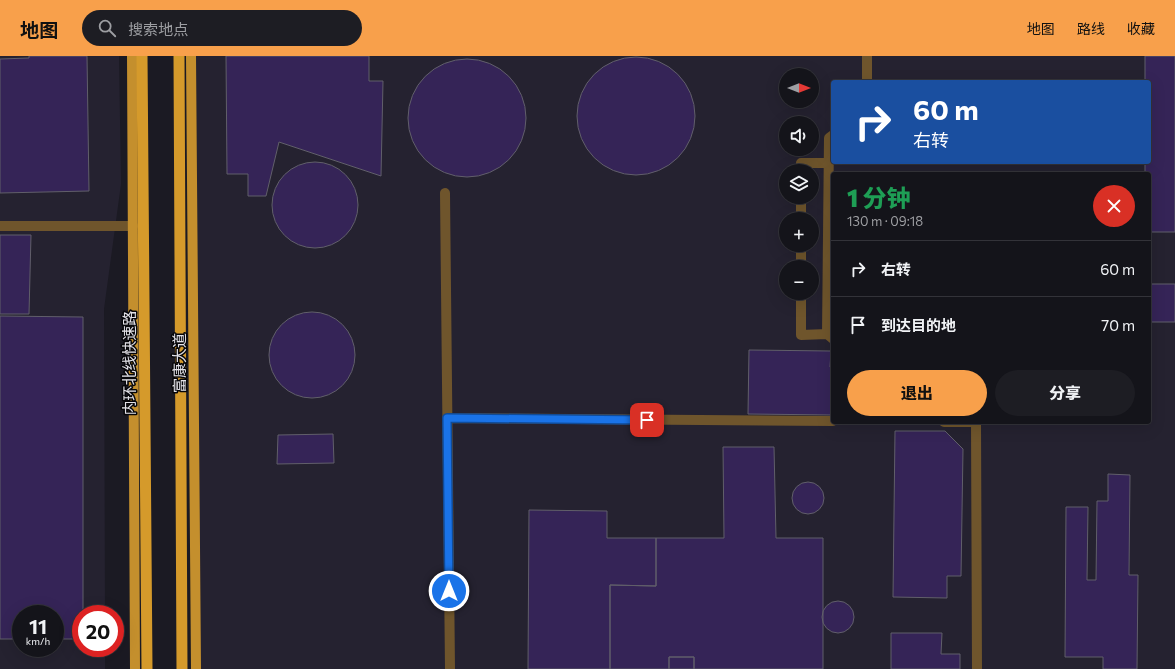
<!DOCTYPE html>
<html lang="zh">
<meta charset="utf-8">
<style>
:root{--surface:#14141a;--page:#1d1d23;--text:#f1f3f6;--muted:#9d9ea2;--line:#333339;--accent:#f8a04b}
body{margin:0;font-family:Commissioner,"Noto Sans SC",sans-serif;background:var(--page);color:var(--text);height:100vh;display:flex;flex-direction:column;font-size:15px;white-space:nowrap}
*{box-sizing:border-box;margin:0}
p{font-size:13px;color:var(--muted)}
.icon{flex:none;width:22px;height:22px;fill:none;stroke:currentColor;stroke-width:2;stroke-linecap:round;stroke-linejoin:round}
.map{position:relative;flex:1;overflow:hidden}
.panel{position:absolute;left:831px;top:116px;width:320px;height:252px;display:flex;flex-direction:column;background:var(--surface);border-radius:4px;box-shadow:0 4px 16px #0002,0 0 0 1px var(--line)}
.panel>*{flex:none}
.hud{position:absolute;left:831px;top:24px;width:320px;height:84px;border-radius:4px;box-shadow:0 4px 16px #0002,0 0 0 1px var(--line);background:#1a4fa0;color:#fff;overflow:hidden}
.needle{width:26px;rotate:90deg}
.tools{position:absolute;left:779px;top:12px;display:grid;gap:8px}
.tools a{display:grid;place-items:center;width:40px;height:40px;border-radius:50%;background:var(--surface);box-shadow:0 4px 16px #0002,0 0 0 1px var(--line);font-size:20px}
.speed{position:absolute;left:12px;top:549px;display:flex;gap:8px;font-size:20px;font-weight:700;text-align:center}
.speed>*{display:grid;place-content:center;width:52px;height:52px;border-radius:50%;background:var(--surface);box-shadow:0 4px 16px #0002,0 0 0 1px var(--line);line-height:1}
.speed small{font-size:10px;font-weight:400}
.speed .limit{border:6px solid #d22;background:#fff;color:#111}
.pin{position:absolute;display:grid;place-items:center;width:34px;height:34px;color:#fff;margin:-17px;border-radius:8px;box-shadow:0 2px 6px #0006}
.me{position:absolute;width:44px;margin:-22px;rotate:0deg;stroke-linejoin:round;filter:drop-shadow(0 0 3px #0008)}
.turn{display:flex;align-items:center;gap:14px;height:84px;padding:0 16px;font-size:18px}
.turn .icon{width:52px;height:52px;stroke-width:2.5}
.turn b{display:block;font-size:28px;line-height:34px}
.round{display:grid;place-items:center;flex:none;width:42px;height:42px;border-radius:21px;background:var(--page)}
.head{display:flex;align-items:center;justify-content:space-between;height:68px;padding:0 16px}
h1{font-size:24px;font-weight:800;line-height:30px;color:#1e9e55}
.cta{display:flex;gap:8px;margin-top:auto;padding:8px 16px}
.cta a{flex:1;height:46px;border-radius:24px;background:var(--accent);color:#111;font-size:16px;font-weight:800;line-height:46px;text-align:center}
.cta a+a{background:var(--page);color:var(--text)}
ul{padding:0;list-style:none}
li{display:flex;align-items:center;gap:12px;height:56px;padding:0 16px;border-top:1px solid var(--line)}
li div{flex:1}
li b{display:block;font-size:15px}
li em{font-style:normal}
header{display:flex;align-items:center;gap:24px;box-sizing:border-box;height:56px;padding:0 20px;background:var(--accent);color:#111}
header strong{font-size:19px}
nav{display:flex;gap:22px;margin-inline-start:auto;font-size:14px}
.search{width:280px;height:36px;background:var(--page);display:flex;align-items:center;gap:10px;box-sizing:border-box;padding:0 14px;border-radius:22px;color:var(--muted);font-size:15px}
.map>svg:first-child{display:block}
.built{fill:#252230;fill-rule:evenodd}
.building{fill:#352457;stroke:#615f6a}
.lines{fill:none;stroke-linecap:round;stroke-linejoin:round}
.service{stroke:#6f552c;stroke-width:10}
.primary{stroke:#c48f2d;stroke-width:10}
.trunk{stroke:#d59a2b;stroke-width:11}
.route-casing{stroke:#114b97;stroke-width:10}
.route{stroke:#1a73e8;stroke-width:7}
.labels{text-anchor:middle;dominant-baseline:central;stroke-width:3;stroke-linejoin:round;paint-order:stroke}
.street-label{font-size:15px;fill:#e3e2e8;stroke:#060609}
</style>
<header>
<strong>地图</strong>
<div class="search"><svg class="icon" aria-label="search" viewBox="0 0 24 24"><circle cx="10" cy="10" r="6"/><path d="M15 15l6 6"/></svg>搜索地点</div>
<nav><a>地图</a><a>路线</a><a>收藏</a></nav>
</header>
<div class="map">
<svg width="1175" height="613" viewBox="0 0 1175 613">
<rect width="100%" height="100%" fill="#1b1a23"/>
<!-- built -->
<path class="built" d="M0 0H119L121 128 104 253 105 558H81V592H105V613H0ZM21 558H55V592H21Z
M191 0H1175V613H196ZM786 19H812V45H786ZM833 26H1149V106H833ZM786 67H812V93H786ZM786 115H812V141H786ZM833 118H1149V366H833ZM786 163H812V189H786ZM786 211H812V237H786Z"/>
<!-- building -->
<path class="building" d="M29 0H87L89 135 0 137V3L29 2Z
M226 0H369V25H383L381 120 279 86 266 140H248V118H227Z
M1145 0H1175V176H1149V118H1145V106H1149V26H1145Z
M577 60a59 59 0 1 1 118 0a59 59 0 1 1-118 0Z
M408 62a59 59 0 1 1 118 0a59 59 0 1 1-118 0Z
M272 149a43 43 0 1 1 86 0a43 43 0 1 1-86 0Z
M0 179H31L29 258H0Z
M1149 228H1175V266H1149Z
M269 299a43 43 0 1 1 86 0a43 43 0 1 1-86 0Z
M0 260 83 261V558H81V583H55V558H21V583H0Z
M749 294 831 295 830 311 833 312V359L748 358Z
M895 375H945L963 393 961 520H947V542L893 541Z
M333 378 334 407 277 408 278 379Z
M723 391H774L776 482H823V613H694V601H669V613H610V529L656 530V482H724Z
M1108 418 1130 419 1129 519H1138L1137 613H1103V601H1065L1066 451H1088L1087 524H1096L1097 445H1108Z
M792 442a16 16 0 1 1 32 0a16 16 0 1 1-32 0Z
M529 454 607 455V482H656V530L610 529V613H528Z
M822 561a16 16 0 1 1 32 0a16 16 0 1 1-32 0Z
M891 577H942L941 598H960V613H891Z
M669 601H694V613H669Z"/>
<g class="lines">
<!-- service -->
<path class="service" d="M867 0V26
M833 79 829 82 827 278 833 283
M801 115V107H829
M445 137 450 613
M801 163V141
M0 170H133
M801 211V189
M801 237V279L827 278
M447 362 833 365
M944 366H976L977 613"/>
<!-- primary -->
<path class="primary" d="M132 0 135 613
M191 0 196 613"/>
<!-- trunk -->
<path class="trunk" d="M142 0 147 613
M179 0 182 613"/>
</g>
<g class="lines">
<!-- route casing -->
<g class="route-casing">
<path id="route" d="M449 535 447 362 647 364"/>
</g>
<!-- route -->
<use href="#route" class="route"/>
</g>
<g class="labels">
<!-- street labels -->
<g class="street-label">
<text transform="translate(129 307) rotate(-90)">内环北线快速路</text>
<text transform="translate(179 307) rotate(-90)">富康大道</text>
</g>
</g>
</svg>
<div class="tools">
<a><svg class="needle" viewBox="-14 -14 28 28"><path d="M0-13l5 13h-10z" fill="#e53935"/><path d="M0 13l5-13h-10z" fill="#9d9ea2"/></svg></a>
<a><svg class="icon" aria-label="sound" viewBox="0 0 24 24"><path d="M4 9h4l5-4v14l-5-4H4zM17 9q2 3 0 6"/></svg></a>
<a><svg class="icon" aria-label="layers" viewBox="0 0 24 24"><path d="M12 4l9 5-9 5-9-5zM3 14l9 5 9-5"/></svg></a>
<a>+</a>
<a>−</a>
</div>
<div class="speed"><div>11<small>km/h</small></div><div class="limit">20</div></div>
<div class="pin" style="left:647px;top:364px;background:#d93025"><svg class="icon" aria-label="arrive" viewBox="0 0 24 24"><path d="M6 21V4h12l-3 4 3 4H6"/></svg></div>
<svg class="me" style="left:449px;top:535px" viewBox="-20 -20 40 40"><circle r="17" fill="#1a73e8" stroke="#fff" stroke-width="3"/><path d="M0-11L8 9 0 5-8 9z" fill="#fff"/></svg>
<div class="hud">
<div class="turn"><svg class="icon" aria-label="right" viewBox="0 0 24 24"><path d="M7 20v-9h11M14 6l5 5-5 5"/></svg><div><b>60 m</b>右转</div></div>
</div>
<section class="panel">
<div class="head"><div><h1>1 分钟</h1><p>130 m · 09:18</p></div><a class="round" style="background:#d93025;color:#fff"><svg class="icon" aria-label="close" viewBox="0 0 24 24"><path d="M6 6l12 12M18 6L6 18"/></svg></a></div>
<ul>
<li><svg class="icon" aria-label="right" viewBox="0 0 24 24"><path d="M7 20v-9h11M14 6l5 5-5 5"/></svg><div><b>右转</b></div><em>60 m</em></li>
<li><svg class="icon" aria-label="arrive" viewBox="0 0 24 24"><path d="M6 21V4h12l-3 4 3 4H6"/></svg><div><b>到达目的地</b></div><em>70 m</em></li>
</ul>
<div class="cta"><a>退出</a><a>分享</a></div>
</section>
</div>
